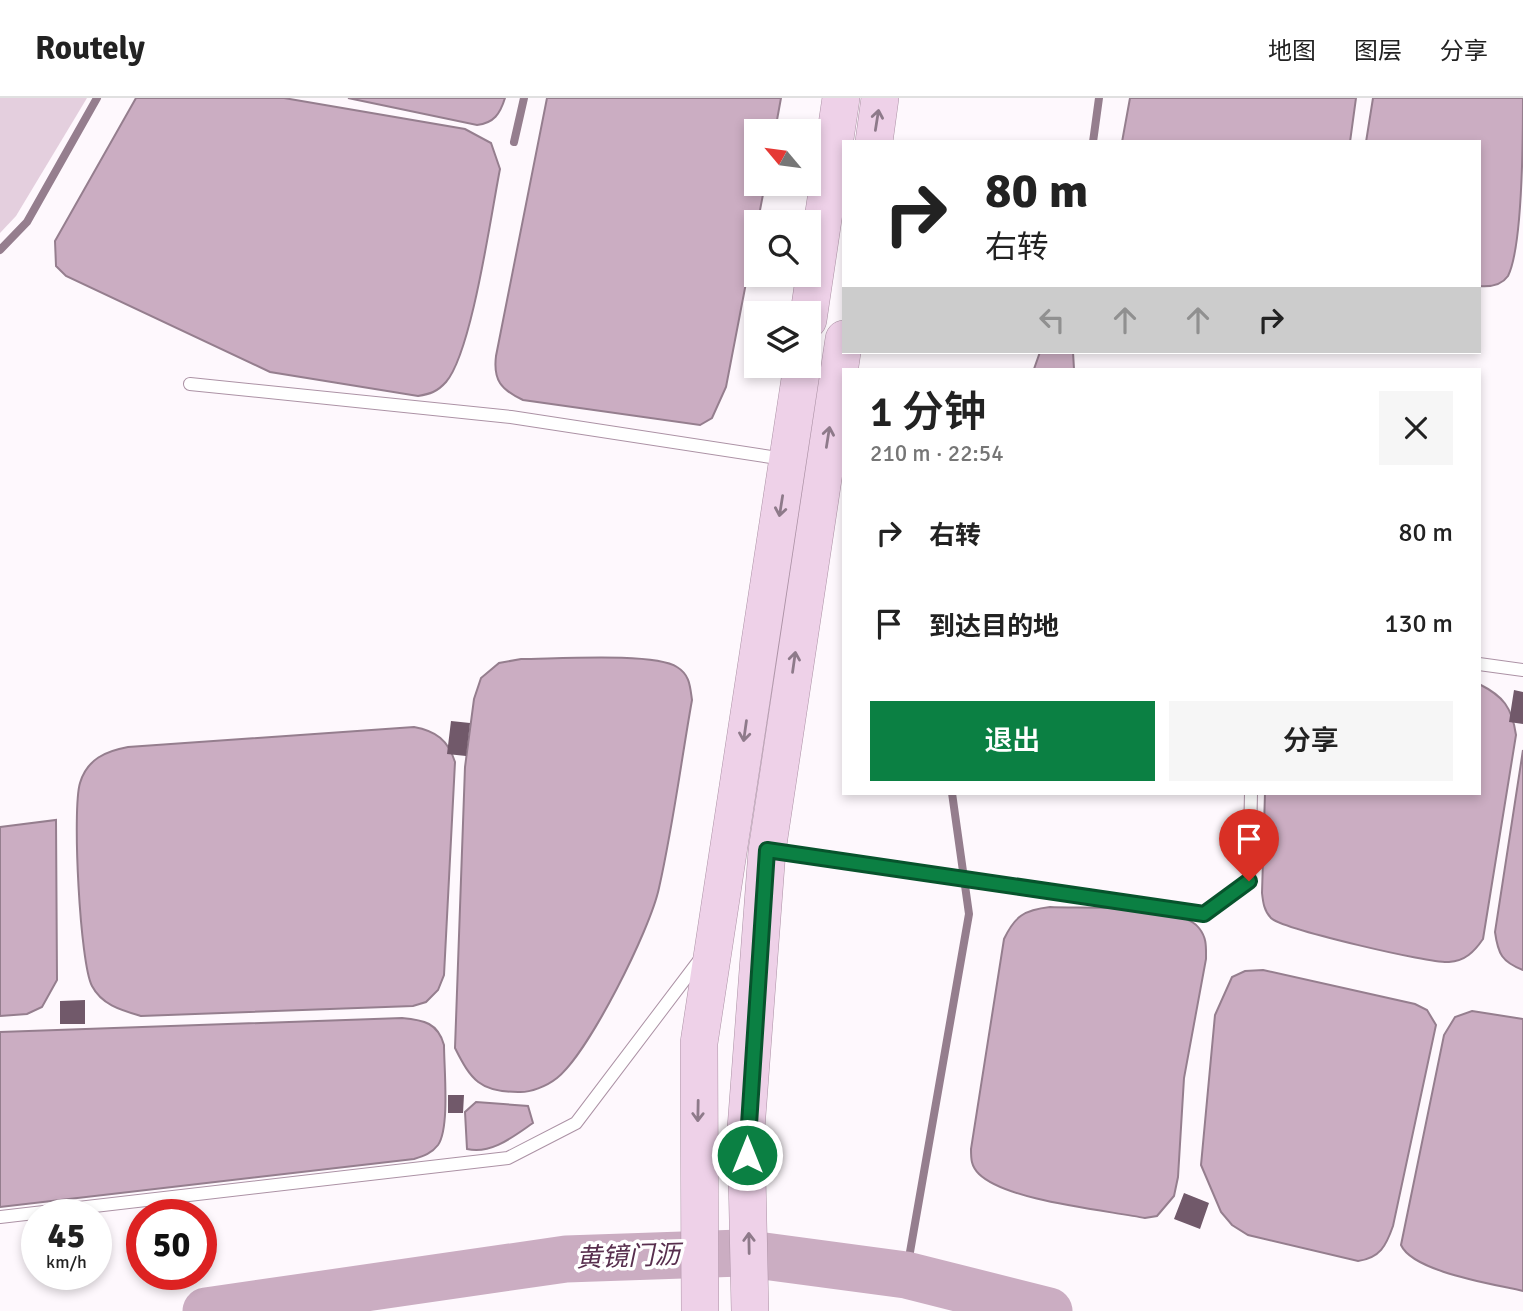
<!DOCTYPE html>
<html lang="zh">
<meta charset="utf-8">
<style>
:root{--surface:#fff;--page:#f6f6f6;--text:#222;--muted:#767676;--line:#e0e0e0;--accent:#0b8043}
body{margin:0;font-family:Signika,"Noto Sans SC",sans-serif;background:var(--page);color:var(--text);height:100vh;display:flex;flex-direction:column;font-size:26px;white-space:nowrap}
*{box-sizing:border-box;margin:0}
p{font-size:23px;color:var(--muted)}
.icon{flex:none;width:38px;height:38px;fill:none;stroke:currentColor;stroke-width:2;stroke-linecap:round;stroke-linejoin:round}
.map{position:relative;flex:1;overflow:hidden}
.side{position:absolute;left:842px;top:270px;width:639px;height:427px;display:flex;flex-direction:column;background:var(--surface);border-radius:0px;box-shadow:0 4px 10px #0003}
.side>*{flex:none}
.top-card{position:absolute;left:842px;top:42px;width:639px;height:214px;border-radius:0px;box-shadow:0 4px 10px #0003;background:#fff;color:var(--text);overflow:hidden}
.needle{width:46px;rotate:299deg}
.fabs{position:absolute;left:744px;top:21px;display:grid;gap:14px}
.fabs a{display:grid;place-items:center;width:77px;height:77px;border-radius:0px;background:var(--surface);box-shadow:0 4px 10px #0003;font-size:35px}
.speed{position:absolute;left:21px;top:1101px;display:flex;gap:14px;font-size:35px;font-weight:700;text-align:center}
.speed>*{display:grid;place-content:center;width:91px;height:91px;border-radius:50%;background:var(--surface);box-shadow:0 4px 10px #0003;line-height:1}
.speed small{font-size:18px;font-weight:400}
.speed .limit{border:10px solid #d22;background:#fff;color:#111}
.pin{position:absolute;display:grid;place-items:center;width:60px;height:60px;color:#fff;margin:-72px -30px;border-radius:50% 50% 50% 0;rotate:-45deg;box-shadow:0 0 7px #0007}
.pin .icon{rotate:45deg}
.me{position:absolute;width:77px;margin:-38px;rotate:0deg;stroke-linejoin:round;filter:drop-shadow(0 0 5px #0008)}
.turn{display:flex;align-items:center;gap:24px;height:147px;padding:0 28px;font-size:32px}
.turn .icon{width:91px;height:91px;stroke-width:2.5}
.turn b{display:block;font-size:49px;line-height:60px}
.lanes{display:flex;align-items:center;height:66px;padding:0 28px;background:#0003;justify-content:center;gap:35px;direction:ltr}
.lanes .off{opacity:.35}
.round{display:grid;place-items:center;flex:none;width:74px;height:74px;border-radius:0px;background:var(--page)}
.head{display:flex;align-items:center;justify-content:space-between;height:119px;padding:0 28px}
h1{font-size:42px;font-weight:600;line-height:52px}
.cta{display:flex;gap:14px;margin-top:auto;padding:14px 28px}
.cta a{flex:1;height:80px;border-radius:0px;background:var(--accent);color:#fff;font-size:28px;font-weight:600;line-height:80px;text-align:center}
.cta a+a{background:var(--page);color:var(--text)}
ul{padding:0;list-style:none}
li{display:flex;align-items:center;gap:21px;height:91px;padding:0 28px}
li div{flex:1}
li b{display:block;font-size:26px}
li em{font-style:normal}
header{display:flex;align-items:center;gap:42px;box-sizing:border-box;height:98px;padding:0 35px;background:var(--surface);border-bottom:2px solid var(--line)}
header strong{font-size:33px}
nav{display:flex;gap:38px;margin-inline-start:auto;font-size:24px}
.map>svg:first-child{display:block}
.green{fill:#e4cfde}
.water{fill:#cbadc2;stroke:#957e8e;stroke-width:2}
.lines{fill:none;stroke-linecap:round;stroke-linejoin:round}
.stream{stroke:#957e8e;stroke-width:8}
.river{stroke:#cbadc2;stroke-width:47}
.building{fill:#71596a}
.lane-casing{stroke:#ac92a5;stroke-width:14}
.secondary-casing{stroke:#ac92a5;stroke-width:38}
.lane{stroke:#fff;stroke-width:12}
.secondary{stroke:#eed1e8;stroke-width:37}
.oneway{stroke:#8e7a8a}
.route-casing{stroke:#07532c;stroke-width:18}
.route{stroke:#0b8043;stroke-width:12}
.labels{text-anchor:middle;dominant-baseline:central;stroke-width:7;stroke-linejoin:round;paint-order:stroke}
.water-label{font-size:26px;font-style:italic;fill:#582f4e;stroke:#fff}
</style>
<header>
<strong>Routely</strong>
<nav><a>地图</a><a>图层</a><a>分享</a></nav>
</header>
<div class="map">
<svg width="1523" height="1213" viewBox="0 0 1523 1213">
<rect width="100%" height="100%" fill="#fef8fd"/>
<!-- green -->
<path class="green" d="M0 0H87L16 118 0 135Z"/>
<!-- water -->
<path class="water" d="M136 0H284L465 31 491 45 500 71C491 116 472 254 446 284 437 294 430 296 418 298L270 274 66 178 56 168 55 143Z
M348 0H505C500 16 494 25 477 27Z
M547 0H781L775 33H756V86H765L726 289 712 320 700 327 523 302C501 292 493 282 496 258Z
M1130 0H1356L1350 44H1122Z
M1373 0H1523C1523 40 1523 148 1508 178 1501 188 1490 189 1479 188V44H1366Z
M1040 254H1073L1074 271H1034Z
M521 561C553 561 655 554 677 569 690 577 690 588 692 602 681 664 673 728 659 790 650 832 589 954 557 980 547 988 530 995 518 994 480 994 471 982 455 950L465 669 474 601 481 580 499 565Z
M1479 586C1503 598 1512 609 1516 637L1483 841C1474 854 1465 863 1449 864 1431 866 1282 831 1271 820 1264 813 1263 804 1262 795L1265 695H1479Z
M414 629C436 633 448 642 455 664L444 877 438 892 426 904 413 908 141 918C121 912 102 907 92 888 80 866 72 711 80 685 87 661 106 653 128 649Z
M1523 652V872C1502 864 1498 856 1495 834Z
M56 722 57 882 42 909 27 916 0 918V729Z
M1050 809C1082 811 1180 805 1199 830 1207 840 1206 849 1206 861L1184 980 1178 1079 1174 1098 1157 1118 1145 1120C1104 1112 1007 1103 979 1076 971 1068 971 1061 971 1051L1004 841C1015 818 1024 812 1050 809Z
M1263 872 1415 906 1427 912 1436 927 1393 1128C1386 1148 1380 1160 1358 1163L1248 1137 1232 1127 1221 1114 1201 1067 1215 917 1232 879 1245 873Z
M1472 913 1523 921V1193C1494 1186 1413 1174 1401 1147L1444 937 1455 919Z
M402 920C424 922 438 925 444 947 444 970 450 1030 438 1047 432 1055 424 1058 414 1061L0 1109V934Z
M476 1004 528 1008 533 1025C514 1038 491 1057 467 1051L465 1014Z"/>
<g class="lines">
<!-- stream -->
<path class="stream" d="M514 44 524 0
M1093 44 1099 0
M0 152 27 124 97 0
M906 1177 969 816 952 695
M234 1209 235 1213"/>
<!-- river -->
<path class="river" d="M206 1213 566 1161 741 1155 906 1177 1049 1213"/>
</g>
<!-- building -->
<path class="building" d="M1514 592 1523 594V626L1509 624Z
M451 623 470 625 466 658 447 656Z
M85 902V926H60V903Z
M448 997H464L463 1015H448Z
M1184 1095 1209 1105 1200 1131 1174 1121Z"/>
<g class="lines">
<!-- lane casing -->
<g class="lane-casing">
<path id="lane" d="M190 286 511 319 784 361
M1479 566 1523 572
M771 753 1204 816 1249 783 1251 695
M0 1119 508 1060 576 1025 701 860"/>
</g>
<!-- secondary casing -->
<g class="secondary-casing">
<path id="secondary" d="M874 44 880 0
M808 222 841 0
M700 1213 699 945 802 268
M750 1213 746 1031 767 753 844 241"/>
</g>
<!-- lane -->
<use href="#lane" class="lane"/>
<!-- secondary -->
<use href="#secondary" class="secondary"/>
</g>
<!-- one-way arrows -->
<defs><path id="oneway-shaft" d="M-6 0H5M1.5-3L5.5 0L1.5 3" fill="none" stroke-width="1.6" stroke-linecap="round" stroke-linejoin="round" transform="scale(1.75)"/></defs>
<g class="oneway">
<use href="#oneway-shaft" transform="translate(877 22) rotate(-81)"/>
<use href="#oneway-shaft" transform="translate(828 339) rotate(-81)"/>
<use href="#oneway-shaft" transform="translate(781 408) rotate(99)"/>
<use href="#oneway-shaft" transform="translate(794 564) rotate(-82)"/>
<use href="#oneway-shaft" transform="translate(745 633) rotate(98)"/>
<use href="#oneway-shaft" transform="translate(698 1013) rotate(91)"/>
<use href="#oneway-shaft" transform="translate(749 1145) rotate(-91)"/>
</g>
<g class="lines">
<!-- route casing -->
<g class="route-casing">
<path id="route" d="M747 1057 767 752 1204 816 1249 783"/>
</g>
<!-- route -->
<use href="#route" class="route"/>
</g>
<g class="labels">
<!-- water labels -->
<g class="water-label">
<text transform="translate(628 1159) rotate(-2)">黄镜门沥</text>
</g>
</g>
</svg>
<div class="fabs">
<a><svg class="needle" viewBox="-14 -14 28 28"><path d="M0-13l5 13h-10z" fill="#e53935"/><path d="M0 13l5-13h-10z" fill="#767676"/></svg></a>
<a><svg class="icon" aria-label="search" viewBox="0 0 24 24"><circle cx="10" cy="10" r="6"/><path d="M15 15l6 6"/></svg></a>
<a><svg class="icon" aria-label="layers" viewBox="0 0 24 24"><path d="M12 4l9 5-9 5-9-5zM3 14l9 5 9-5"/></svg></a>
</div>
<div class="speed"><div>45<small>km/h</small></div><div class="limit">50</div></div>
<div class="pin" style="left:1249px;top:783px;background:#d93025"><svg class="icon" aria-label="arrive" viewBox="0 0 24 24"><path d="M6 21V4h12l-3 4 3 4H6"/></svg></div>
<svg class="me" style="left:747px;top:1057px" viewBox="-20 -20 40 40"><circle r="17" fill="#0b8043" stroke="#fff" stroke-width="3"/><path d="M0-11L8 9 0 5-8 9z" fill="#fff"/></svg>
<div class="top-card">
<div class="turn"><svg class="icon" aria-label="right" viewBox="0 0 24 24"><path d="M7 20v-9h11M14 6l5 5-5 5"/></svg><div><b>80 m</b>右转</div></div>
<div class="lanes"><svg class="icon off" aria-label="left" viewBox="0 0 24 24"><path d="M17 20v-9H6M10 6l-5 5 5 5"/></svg><svg class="icon off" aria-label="ahead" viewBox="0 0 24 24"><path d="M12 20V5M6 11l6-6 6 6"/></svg><svg class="icon off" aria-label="ahead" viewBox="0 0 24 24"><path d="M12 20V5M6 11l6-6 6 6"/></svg><svg class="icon" aria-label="right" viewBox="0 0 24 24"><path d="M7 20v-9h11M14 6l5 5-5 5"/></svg></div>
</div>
<section class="side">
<div class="head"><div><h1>1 分钟</h1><p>210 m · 22:54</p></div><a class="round"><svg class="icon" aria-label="close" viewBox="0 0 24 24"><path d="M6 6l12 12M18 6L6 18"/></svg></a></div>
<ul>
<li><svg class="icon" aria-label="right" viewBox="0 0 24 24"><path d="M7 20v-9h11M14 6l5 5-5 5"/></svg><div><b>右转</b></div><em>80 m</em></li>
<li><svg class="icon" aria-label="arrive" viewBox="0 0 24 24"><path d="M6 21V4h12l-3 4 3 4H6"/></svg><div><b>到达目的地</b></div><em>130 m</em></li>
</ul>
<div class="cta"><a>退出</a><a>分享</a></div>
</section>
</div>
